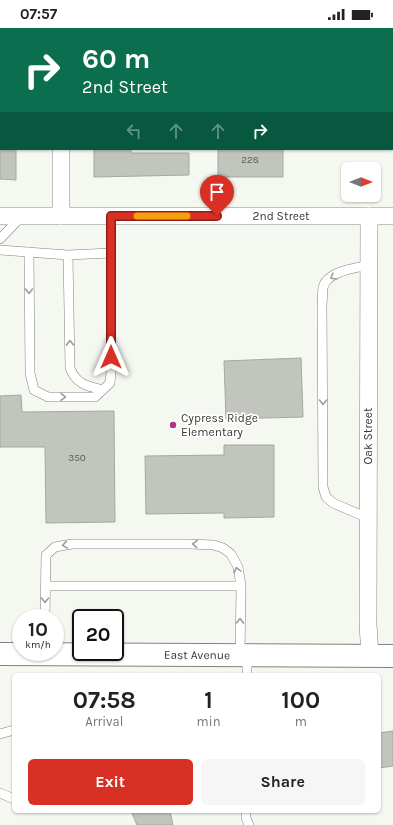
<!DOCTYPE html>
<style>
:root{--surface:#fff;--page:#f6f6f6;--text:#222;--muted:#767676;--accent:#d93025}
body{margin:0;font-family:Karla,sans-serif;background:var(--page);color:var(--text);height:100vh;display:flex;flex-direction:column;font-size:15px;white-space:nowrap}
*{box-sizing:border-box;margin:0}
p{font-size:13px;color:var(--muted)}
.icon{flex:none;width:22px;height:22px;fill:none;stroke:currentColor;stroke-width:2;stroke-linecap:round;stroke-linejoin:round}
.map{position:relative;flex:1;overflow:hidden}
.drawer{position:absolute;left:12px;top:645px;width:369px;height:140px;display:flex;flex-direction:column;background:var(--surface);border-radius:6px;box-shadow:0 1px 3px #0004}
.drawer>*{flex:none}
.top-card{position:absolute;left:0px;top:0px;width:393px;height:122px;box-shadow:0 1px 3px #0004;background:#0b6e4f;color:#fff;overflow:hidden}
.needle{width:26px;rotate:90deg}
.buttons{position:absolute;left:341px;top:134px;display:grid;gap:8px}
.buttons a{display:grid;place-items:center;width:40px;height:40px;border-radius:6px;background:var(--surface);box-shadow:0 1px 3px #0004;font-size:20px}
.speed{position:absolute;left:12px;top:581px;display:flex;gap:8px;font-size:20px;font-weight:700;text-align:center}
.speed>*{display:grid;place-content:center;width:52px;height:52px;border-radius:50%;background:var(--surface);box-shadow:0 1px 3px #0004;line-height:1}
.speed small{font-size:10px;font-weight:400}
.speed .limit{border:2px solid #111;border-radius:6px;background:#fff;color:#111}
.pin{position:absolute;display:grid;place-items:center;width:34px;height:34px;color:#fff;margin:-41px -17px;border-radius:50% 50% 50% 0;rotate:-45deg;box-shadow:0 0 4px #0007}
.pin .icon{rotate:45deg}
.me{position:absolute;width:44px;margin:-22px;rotate:0deg;stroke-linejoin:round;filter:drop-shadow(0 0 3px #0008)}
.turn{display:flex;align-items:center;gap:14px;height:84px;padding:0 16px;font-size:18px}
.turn .icon{width:52px;height:52px;stroke-width:2.5}
.turn b{display:block;font-size:28px;line-height:34px}
.lanes{display:flex;align-items:center;height:38px;padding:0 16px;background:#0003;justify-content:center;gap:20px;direction:ltr}
.lanes .off{opacity:.35}
.eta{display:flex;justify-content:space-evenly;align-items:center;height:68px;text-align:center}
.eta b{font-size:24px;font-weight:700;line-height:28px}
.primary-button{display:flex;gap:8px;margin-top:auto;padding:8px 16px}
.primary-button a{flex:1;height:46px;border-radius:6px;background:var(--accent);color:#fff;font-size:16px;font-weight:700;line-height:46px;text-align:center}
.primary-button a+a{background:var(--page);color:var(--text)}
.status{display:flex;justify-content:space-between;align-items:center;height:28px;padding:0 20px;background:var(--surface);direction:ltr}
.status svg{height:11px;fill:currentColor}
.map>svg:first-child{display:block}
.building{fill:#c1c5be;stroke:#a4a8a1}
.lines{fill:none;stroke-linecap:round;stroke-linejoin:round}
.service-casing{stroke:#7f837c;stroke-width:10}
.minor-casing{stroke:#7f837c;stroke-width:18}
.tertiary-casing{stroke:#7f837c;stroke-width:24}
.service{stroke:#fff;stroke-width:9}
.minor{stroke:#fff;stroke-width:17}
.tertiary{stroke:#fff;stroke-width:22}
.oneway{stroke:#9c9c9b}
.route-casing{stroke:#8d1f18;stroke-width:10}
.route{stroke:#d93025;stroke-width:7}
.slow{stroke:#f59e0b;stroke-width:7}
.poi-dot{fill:#ac358c;stroke:#fff;stroke-width:1.5}
.labels{text-anchor:middle;dominant-baseline:central;stroke-width:3.5;stroke-linejoin:round;paint-order:stroke}
.number-label{font-size:10px;fill:#5a5d59}
.street-label{font-size:12px;fill:#383a37;stroke:#fff}
.poi-label{font-size:12px;fill:#383a37;stroke:#fff;text-anchor:start}
</style>
<div class="status"><b>07:57</b><svg viewBox="0 0 49 12"><path d="M0 12V9h3v3zM5 12V6h3v6zM10 12V3h3v9zM15 12V0h3v12zM26 1h20v11H26zM47 4h2v5h-2z"/></svg></div>
<div class="map">
<svg width="393" height="797" viewBox="0 0 393 797">
<rect width="100%" height="100%" fill="#f4f8f1"/>
<!-- building -->
<path class="building" d="M0 121H16V152L0 151Z
M94 121H131V125H189V147L94 149Z
M218 121H283V149H218Z
M301 330 303 389 226 391 224 333Z
M21 367 22 384 114 383 115 494 46 495 45 419H0V368Z
M224 417H274V489L224 490V485L146 486 145 428 224 427Z
M393 703V738L379 740V705Z
M131 783H170L173 797H137Z"/>
<g class="lines">
<!-- service casing -->
<g class="service-casing">
<path id="service" d="M0 211 21 189
M0 222 68 227 111 225
M29 224 30 345 34 362 48 369H95L110 355 111 344V188
M68 227 70 340C76 356 87 358 103 362
M368 490 333 475 326 469 323 459 322 276C323 271 322 265 323 260 326 243 356 240 369 237
M46 558H241
M45 590 46 527 55 519 72 516H190L214 517 223 520 231 526 238 539 241 558 240 627
M247 647V627
M0 706 14 702
M0 765 14 771
M246 783V790L249 797"/>
</g>
<!-- minor casing -->
<g class="minor-casing">
<g id="minor">
<path d="M375 0V1"/>
<path d="M62 1V0"/>
<path d="M392 22 393 24"/>
<path id="s1" d="M0 188H393"/>
<path d="M61 188V121"/>
<path d="M369 188 368 596 370 628"/>
</g>
</g>
<!-- tertiary casing -->
<g class="tertiary-casing">
<g id="tertiary">
<path id="s2" d="M0 626 393 628"/>
</g>
</g>
<!-- service -->
<use href="#service" class="service"/>
<!-- minor -->
<use href="#minor" class="minor"/>
<!-- tertiary -->
<use href="#tertiary" class="tertiary"/>
</g>
<!-- one-way arrows -->
<defs><path id="oneway-chevron" d="M-2-3.5L2.5 0L-2 3.5" fill="none" stroke-width="1.6" stroke-linecap="round" stroke-linejoin="round"/></defs>
<g class="oneway">
<use href="#oneway-chevron" transform="translate(333 249) rotate(150)"/>
<use href="#oneway-chevron" transform="translate(29 263) rotate(90)"/>
<use href="#oneway-chevron" transform="translate(70 315) rotate(-91)"/>
<use href="#oneway-chevron" transform="translate(63 369) rotate(1)"/>
<use href="#oneway-chevron" transform="translate(323 374) rotate(90)"/>
<use href="#oneway-chevron" transform="translate(195 516) rotate(-177)"/>
<use href="#oneway-chevron" transform="translate(65 517) rotate(171)"/>
<use href="#oneway-chevron" transform="translate(237 542) rotate(-105)"/>
<use href="#oneway-chevron" transform="translate(45 572) rotate(91)"/>
<use href="#oneway-chevron" transform="translate(240 593) rotate(-89)"/>
</g>
<g class="lines">
<!-- route casing -->
<g class="route-casing">
<path id="route" d="M111 329V188H217"/>
</g>
<!-- route -->
<use href="#route" class="route"/>
<!-- slow -->
<path class="slow" d="M137 188H187"/>
</g>
<!-- markers -->
<circle class="poi-dot" cx="173" cy="397" r="4"/>
<g class="labels">
<!-- number labels -->
<g class="number-label">
<text x="250" y="132">228</text>
<text x="77" y="430">350</text>
</g>
<!-- street labels -->
<g class="street-label">
<text stroke="none"><textPath href="#s1" startOffset="281">2nd Street</textPath></text>
<text transform="translate(368 408) rotate(-90)">Oak Street</text>
<text stroke="none"><textPath href="#s2" startOffset="197">East Avenue</textPath></text>
</g>
<!-- poi labels -->
<g class="poi-label">
<text x="181" y="390">Cypress Ridge<tspan x="181" dy="14">Elementary</tspan></text>
</g>
</g>
</svg>
<div class="buttons">
<a><svg class="needle" viewBox="-14 -14 28 28"><path d="M0-13l5 13h-10z" fill="#e53935"/><path d="M0 13l5-13h-10z" fill="#767676"/></svg></a>
</div>
<div class="speed"><div>10<small>km/h</small></div><div class="limit">20</div></div>
<div class="pin" style="left:217px;top:188px;background:#d93025"><svg class="icon" aria-label="arrive" viewBox="0 0 24 24"><path d="M6 21V4h12l-3 4 3 4H6"/></svg></div>
<svg class="me" style="left:111px;top:329px" viewBox="-20 -20 40 40"><path d="M0-17L14 15 0 8-14 15z" fill="#d93025" stroke="#fff" stroke-width="4"/></svg>
<div class="top-card">
<div class="turn"><svg class="icon" aria-label="right" viewBox="0 0 24 24"><path d="M7 20v-9h11M14 6l5 5-5 5"/></svg><div><b>60 m</b>2nd Street</div></div>
<div class="lanes"><svg class="icon off" aria-label="left" viewBox="0 0 24 24"><path d="M17 20v-9H6M10 6l-5 5 5 5"/></svg><svg class="icon off" aria-label="ahead" viewBox="0 0 24 24"><path d="M12 20V5M6 11l6-6 6 6"/></svg><svg class="icon off" aria-label="ahead" viewBox="0 0 24 24"><path d="M12 20V5M6 11l6-6 6 6"/></svg><svg class="icon" aria-label="right" viewBox="0 0 24 24"><path d="M7 20v-9h11M14 6l5 5-5 5"/></svg></div>
</div>
<section class="drawer">
<div class="eta">
<div><b>07:58</b><p>Arrival</p></div>
<div><b>1</b><p>min</p></div>
<div><b>100</b><p>m</p></div>
</div>
<div class="primary-button"><a>Exit</a><a>Share</a></div>
</section>
</div>
